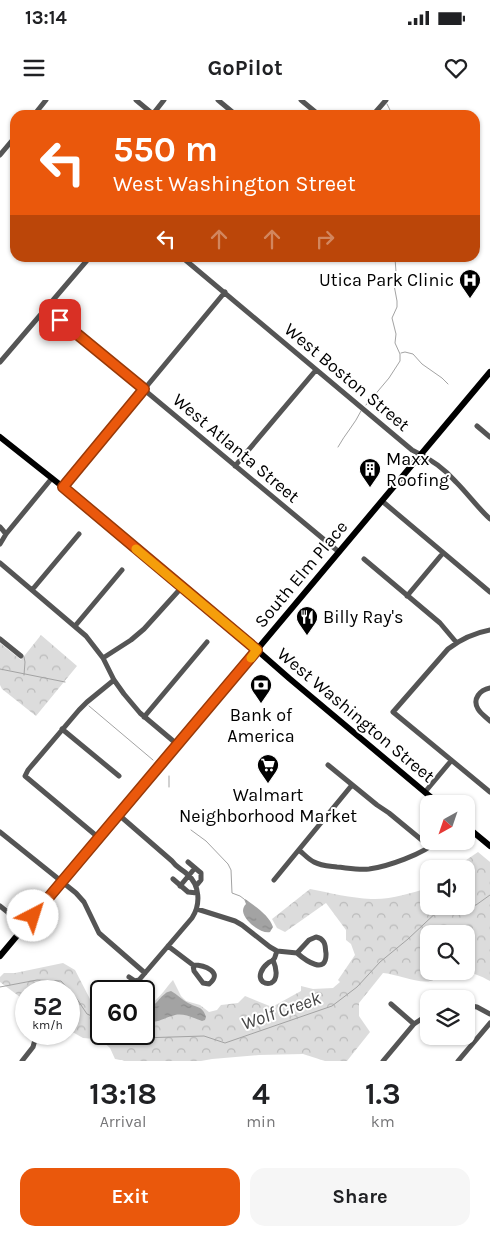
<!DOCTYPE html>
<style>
:root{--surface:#fff;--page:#f6f6f6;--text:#202124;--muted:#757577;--accent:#ea580c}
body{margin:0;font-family:Karla,sans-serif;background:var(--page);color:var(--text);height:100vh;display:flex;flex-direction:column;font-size:19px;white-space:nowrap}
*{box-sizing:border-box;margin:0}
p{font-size:16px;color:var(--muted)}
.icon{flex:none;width:28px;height:28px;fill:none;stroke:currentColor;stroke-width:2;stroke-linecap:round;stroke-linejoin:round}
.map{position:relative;height:961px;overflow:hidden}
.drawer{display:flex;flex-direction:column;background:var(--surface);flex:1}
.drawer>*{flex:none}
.hud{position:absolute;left:10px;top:10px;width:470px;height:152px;border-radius:15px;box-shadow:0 1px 4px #0004;background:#ea580c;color:#fff;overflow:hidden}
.needle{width:32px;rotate:220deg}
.fabs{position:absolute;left:420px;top:695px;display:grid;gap:10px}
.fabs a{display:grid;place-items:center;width:55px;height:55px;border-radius:10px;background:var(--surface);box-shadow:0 1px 4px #0004;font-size:25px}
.speed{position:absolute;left:15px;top:880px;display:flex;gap:10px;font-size:25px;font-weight:700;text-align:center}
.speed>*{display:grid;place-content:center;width:65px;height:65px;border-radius:50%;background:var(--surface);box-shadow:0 1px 4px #0004;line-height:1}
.speed small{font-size:12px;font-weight:400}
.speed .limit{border:2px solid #111;border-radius:8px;background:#fff;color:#111}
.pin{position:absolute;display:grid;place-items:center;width:42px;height:42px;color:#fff;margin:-21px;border-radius:10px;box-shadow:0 2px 8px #0006}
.me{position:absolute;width:55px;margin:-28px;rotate:40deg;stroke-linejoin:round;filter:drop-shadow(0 0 4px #0008)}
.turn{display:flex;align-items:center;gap:18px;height:105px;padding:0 20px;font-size:22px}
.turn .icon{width:65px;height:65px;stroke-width:2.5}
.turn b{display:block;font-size:35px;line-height:42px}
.lanes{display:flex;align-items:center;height:48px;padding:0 20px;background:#0003;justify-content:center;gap:25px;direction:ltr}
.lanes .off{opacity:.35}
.eta{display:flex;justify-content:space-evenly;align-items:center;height:85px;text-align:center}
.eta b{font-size:30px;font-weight:700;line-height:35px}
.action{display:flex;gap:10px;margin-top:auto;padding:10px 20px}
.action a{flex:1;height:58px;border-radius:15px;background:var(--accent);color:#fff;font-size:20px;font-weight:700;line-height:58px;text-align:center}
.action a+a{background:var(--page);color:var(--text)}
.status{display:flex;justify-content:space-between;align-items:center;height:35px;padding:0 25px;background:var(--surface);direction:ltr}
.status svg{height:14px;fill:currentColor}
header{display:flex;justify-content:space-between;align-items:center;height:65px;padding:0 20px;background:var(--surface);font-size:22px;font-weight:700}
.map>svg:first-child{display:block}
.forest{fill:url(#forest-crowns);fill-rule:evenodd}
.water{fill:url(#water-ripples)}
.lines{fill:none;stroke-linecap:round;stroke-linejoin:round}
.stream{stroke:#a3a3a3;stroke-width:1}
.minor{stroke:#555;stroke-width:5}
.major{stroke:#000;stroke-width:6}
.route-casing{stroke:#983908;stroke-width:12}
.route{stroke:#ea580c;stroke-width:9}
.slow{stroke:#f59e0b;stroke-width:9}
.labels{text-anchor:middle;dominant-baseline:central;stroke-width:4;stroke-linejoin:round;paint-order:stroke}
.poi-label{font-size:18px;fill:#000;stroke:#fff;text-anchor:start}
.street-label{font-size:18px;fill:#000;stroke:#fff}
.water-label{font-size:19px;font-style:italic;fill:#444;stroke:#fff}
</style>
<div class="status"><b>13:14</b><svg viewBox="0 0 49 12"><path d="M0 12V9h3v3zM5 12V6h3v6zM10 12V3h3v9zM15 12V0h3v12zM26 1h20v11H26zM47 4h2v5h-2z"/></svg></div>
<header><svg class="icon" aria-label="menu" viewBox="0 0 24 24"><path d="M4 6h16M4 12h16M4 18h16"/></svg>GoPilot<svg class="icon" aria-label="heart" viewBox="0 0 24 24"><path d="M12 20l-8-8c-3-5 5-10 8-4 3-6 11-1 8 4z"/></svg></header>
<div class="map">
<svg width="490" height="961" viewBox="0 0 490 961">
<defs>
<pattern id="forest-crowns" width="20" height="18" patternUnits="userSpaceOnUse" patternTransform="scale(1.25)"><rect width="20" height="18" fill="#dcdcdc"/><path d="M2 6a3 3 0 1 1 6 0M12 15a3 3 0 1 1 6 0" fill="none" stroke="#bbb"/></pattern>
<pattern id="water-ripples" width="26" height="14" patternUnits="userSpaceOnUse" patternTransform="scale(1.25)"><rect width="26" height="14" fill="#a3a3a3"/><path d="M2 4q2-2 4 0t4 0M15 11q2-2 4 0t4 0" fill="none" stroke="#8b8b8b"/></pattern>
</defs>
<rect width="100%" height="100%" fill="#fff"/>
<!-- forest -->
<path class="forest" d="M41 535 77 566 36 616 2 589 0 585V543L21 560Z
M478 752 490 762V881C478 874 462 868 448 873 442 875 436 880 430 881 419 884 396 874 383 873L359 903V916L370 932 347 961H325L303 954 259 955 212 959 201 961H124L122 960 115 959 110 948 102 941 95 939 83 938 69 930V891H26V899L24 900 0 882V877L4 873H15L63 863 75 870 91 901 104 887 109 891H101V934H144V907C156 904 165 889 173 880L181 896 186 901 200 905 209 912 217 910 221 905 238 903 245 896 272 907 301 891V886L313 889 333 888 340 882 338 880 355 855 351 844 346 840V830L326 803 285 832 277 828 272 819 310 789C330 793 351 798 371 799 391 800 410 793 429 788V806H466V769H453ZM429 834H466V871H429Z"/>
<!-- water -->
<path class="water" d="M244 799H245C255 806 270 816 273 827L270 832C261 834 244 821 243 811 243 808 244 806 246 804Z
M171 891C177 894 182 900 188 903 197 908 203 906 206 917L205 920 202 921C194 918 184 913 175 915 162 918 159 924 144 921V910C157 908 159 894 171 891Z"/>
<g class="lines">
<!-- stream -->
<path class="stream" d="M387 4 390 10 388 15
M401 253 405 252 413 254 422 264 442 278 448 284
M366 305 370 299 373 297 389 278 400 261V254L395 243 396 234 392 218 397 207V201L394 185 398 180 399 177 396 172 395 158
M338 347C345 334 355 324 361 311
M24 557 25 562 24 575
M0 569 65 582
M89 606 153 660
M169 687V676
M191 730 206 741 228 764 231 770 232 793 240 796 244 799
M0 887 37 880 61 881 77 899 87 914 101 920
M131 934 141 938 204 936 225 943 332 906 357 887 380 862 408 839 440 809 476 805 490 795"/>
<!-- minor -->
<path class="minor" d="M136 0 154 15
M218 0 236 15
M301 0 319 15
M153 14 164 0
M34 15 46 0
M373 15 386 0
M0 55 15 37
M183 158 412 350C429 358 444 368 456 382 468 394 478 408 490 419
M46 208 339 452
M0 262 89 158
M477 326 490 337
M235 366 316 270
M63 387 225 192
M382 401 490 492
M0 427 6 434
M0 444 6 434 52 378
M364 459 440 523 456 542
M0 463 86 536 103 558 114 580 124 594 140 613 178 645
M32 490 79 434
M407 496 443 453
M75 526 122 470
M490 530C474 533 461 539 448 549L393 612 490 692
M0 539 21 556
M103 558 131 540 144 529 182 487
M490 588C480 590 472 599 478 609 481 614 486 617 490 621
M144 617 207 542
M62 629 119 676
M328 665 377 705 389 713 429 746
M425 692 451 661
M119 715 172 761C177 768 180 768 187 774 200 785 201 804 192 818L139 880 135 881 129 877
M0 732 76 793 84 802 99 833 145 873
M99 738 25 676 28 670 79 610 87 602 114 580
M299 750C304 754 308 759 314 762 321 766 329 766 337 767 348 768 358 770 369 769 386 767 424 754 437 741
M188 762 201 773V780L196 786
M173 779 188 792 197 793
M274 780 352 685
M180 786 195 768
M0 806 25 826
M197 809 235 821 242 825 270 847 277 851 297 853C305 860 327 876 326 853 325 849 326 844 323 841 321 838 320 838 316 837L309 840 297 853
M168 846 193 865C204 865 224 872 209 884L203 883 194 871 193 865
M273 860C276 867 279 879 271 883 268 884 266 884 263 882 257 877 262 868 267 864 271 860 270 863 274 859 275 858 276 853 277 851
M391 904 414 924
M466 905 477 907 490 914
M22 961 33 947 36 936
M383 961 414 924 429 914
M458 961 490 923"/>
<!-- major -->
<path class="major" d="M0 337 63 387 249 543 290 579 439 704
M466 726 490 746
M0 856 490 272"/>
</g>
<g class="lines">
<!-- route casing -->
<g class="route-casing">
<path id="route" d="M33 816 257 550 63 387 144 289 60 220"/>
</g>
<!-- route -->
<use href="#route" class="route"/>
<!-- slow -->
<path class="slow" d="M136 449 249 543 257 550 251 558"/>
</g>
<!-- icons -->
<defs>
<g id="hospital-pin" transform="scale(1.125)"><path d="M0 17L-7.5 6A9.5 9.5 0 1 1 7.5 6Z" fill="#000" stroke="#fff"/><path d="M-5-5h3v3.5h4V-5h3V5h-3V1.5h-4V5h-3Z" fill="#fff"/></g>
<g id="building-pin" transform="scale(1.125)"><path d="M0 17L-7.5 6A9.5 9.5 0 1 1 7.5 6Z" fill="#000" stroke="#fff"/><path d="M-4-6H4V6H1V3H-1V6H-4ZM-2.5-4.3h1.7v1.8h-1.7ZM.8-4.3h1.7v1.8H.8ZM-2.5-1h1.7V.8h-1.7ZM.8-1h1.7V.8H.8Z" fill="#fff"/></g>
<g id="restaurant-pin" transform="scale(1.125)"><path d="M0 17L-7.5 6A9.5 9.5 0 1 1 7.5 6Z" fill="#000" stroke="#fff"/><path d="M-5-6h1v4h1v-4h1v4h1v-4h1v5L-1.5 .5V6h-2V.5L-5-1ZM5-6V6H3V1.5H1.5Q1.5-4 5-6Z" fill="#fff"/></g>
<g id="bank-pin" transform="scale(1.125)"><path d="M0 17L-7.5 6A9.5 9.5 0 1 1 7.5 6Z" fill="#000" stroke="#fff"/><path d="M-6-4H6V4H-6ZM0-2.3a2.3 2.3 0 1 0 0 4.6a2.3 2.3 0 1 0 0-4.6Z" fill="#fff"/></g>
<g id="supermarket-pin" transform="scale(1.125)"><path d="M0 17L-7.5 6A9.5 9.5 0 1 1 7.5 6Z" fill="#000" stroke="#fff"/><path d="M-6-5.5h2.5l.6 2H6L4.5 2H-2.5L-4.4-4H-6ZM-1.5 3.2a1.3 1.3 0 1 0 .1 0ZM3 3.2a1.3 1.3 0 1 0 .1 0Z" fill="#fff"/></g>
</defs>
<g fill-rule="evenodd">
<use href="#hospital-pin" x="470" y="180"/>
<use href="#building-pin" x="370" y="369"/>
<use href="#restaurant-pin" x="307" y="517"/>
<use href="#bank-pin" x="261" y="585"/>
<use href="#supermarket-pin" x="268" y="665"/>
</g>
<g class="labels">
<!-- poi labels -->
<g class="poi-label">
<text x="454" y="180" text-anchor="end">Utica Park Clinic</text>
<text x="386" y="359">Maxx<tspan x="386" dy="21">Roofing</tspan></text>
<text x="323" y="517">Billy Ray's</text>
<text x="261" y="615" text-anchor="middle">Bank of<tspan x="261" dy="21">America</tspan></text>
<text x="268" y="695" text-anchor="middle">Walmart<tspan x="268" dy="21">Neighborhood Market</tspan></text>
</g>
<!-- street labels -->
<g class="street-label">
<text transform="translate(347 277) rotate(40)">West Boston Street</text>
<text transform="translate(236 348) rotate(40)">West Atlanta Street</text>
<text transform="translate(301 474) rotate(-50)">South Elm Place</text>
<text transform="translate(356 615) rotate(40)">West Washington Street</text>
</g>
<!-- water labels -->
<g class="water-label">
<text transform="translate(281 911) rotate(-19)">Wolf Creek</text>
</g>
</g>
</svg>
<div class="fabs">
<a><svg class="needle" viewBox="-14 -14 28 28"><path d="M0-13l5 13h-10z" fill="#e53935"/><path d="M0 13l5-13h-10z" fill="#757577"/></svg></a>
<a><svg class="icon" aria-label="sound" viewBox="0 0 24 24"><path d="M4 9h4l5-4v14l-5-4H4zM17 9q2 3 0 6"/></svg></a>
<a><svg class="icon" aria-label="search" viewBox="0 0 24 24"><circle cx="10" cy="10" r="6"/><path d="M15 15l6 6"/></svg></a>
<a><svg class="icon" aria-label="layers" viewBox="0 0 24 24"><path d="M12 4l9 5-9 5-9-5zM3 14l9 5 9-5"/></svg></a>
</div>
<div class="speed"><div>52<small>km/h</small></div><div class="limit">60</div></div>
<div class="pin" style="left:60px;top:220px;background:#d93025"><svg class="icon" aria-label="arrive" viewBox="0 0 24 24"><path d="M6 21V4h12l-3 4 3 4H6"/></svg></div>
<svg class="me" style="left:33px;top:816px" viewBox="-20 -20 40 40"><circle r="19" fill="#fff"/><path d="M0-13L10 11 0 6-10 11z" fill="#ea580c"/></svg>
<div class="hud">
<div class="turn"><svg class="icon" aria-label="left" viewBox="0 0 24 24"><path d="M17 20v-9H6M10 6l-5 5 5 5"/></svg><div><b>550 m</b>West Washington Street</div></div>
<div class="lanes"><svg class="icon" aria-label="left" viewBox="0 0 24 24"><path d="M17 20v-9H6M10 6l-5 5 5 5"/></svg><svg class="icon off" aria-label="ahead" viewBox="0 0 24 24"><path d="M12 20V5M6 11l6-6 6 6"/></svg><svg class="icon off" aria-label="ahead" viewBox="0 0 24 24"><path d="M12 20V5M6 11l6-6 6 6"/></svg><svg class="icon off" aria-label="right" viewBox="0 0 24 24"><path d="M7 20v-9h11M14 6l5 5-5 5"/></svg></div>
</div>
</div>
<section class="drawer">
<div class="eta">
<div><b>13:18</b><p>Arrival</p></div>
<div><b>4</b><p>min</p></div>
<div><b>1.3</b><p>km</p></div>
</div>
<div class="action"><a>Exit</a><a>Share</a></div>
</section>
